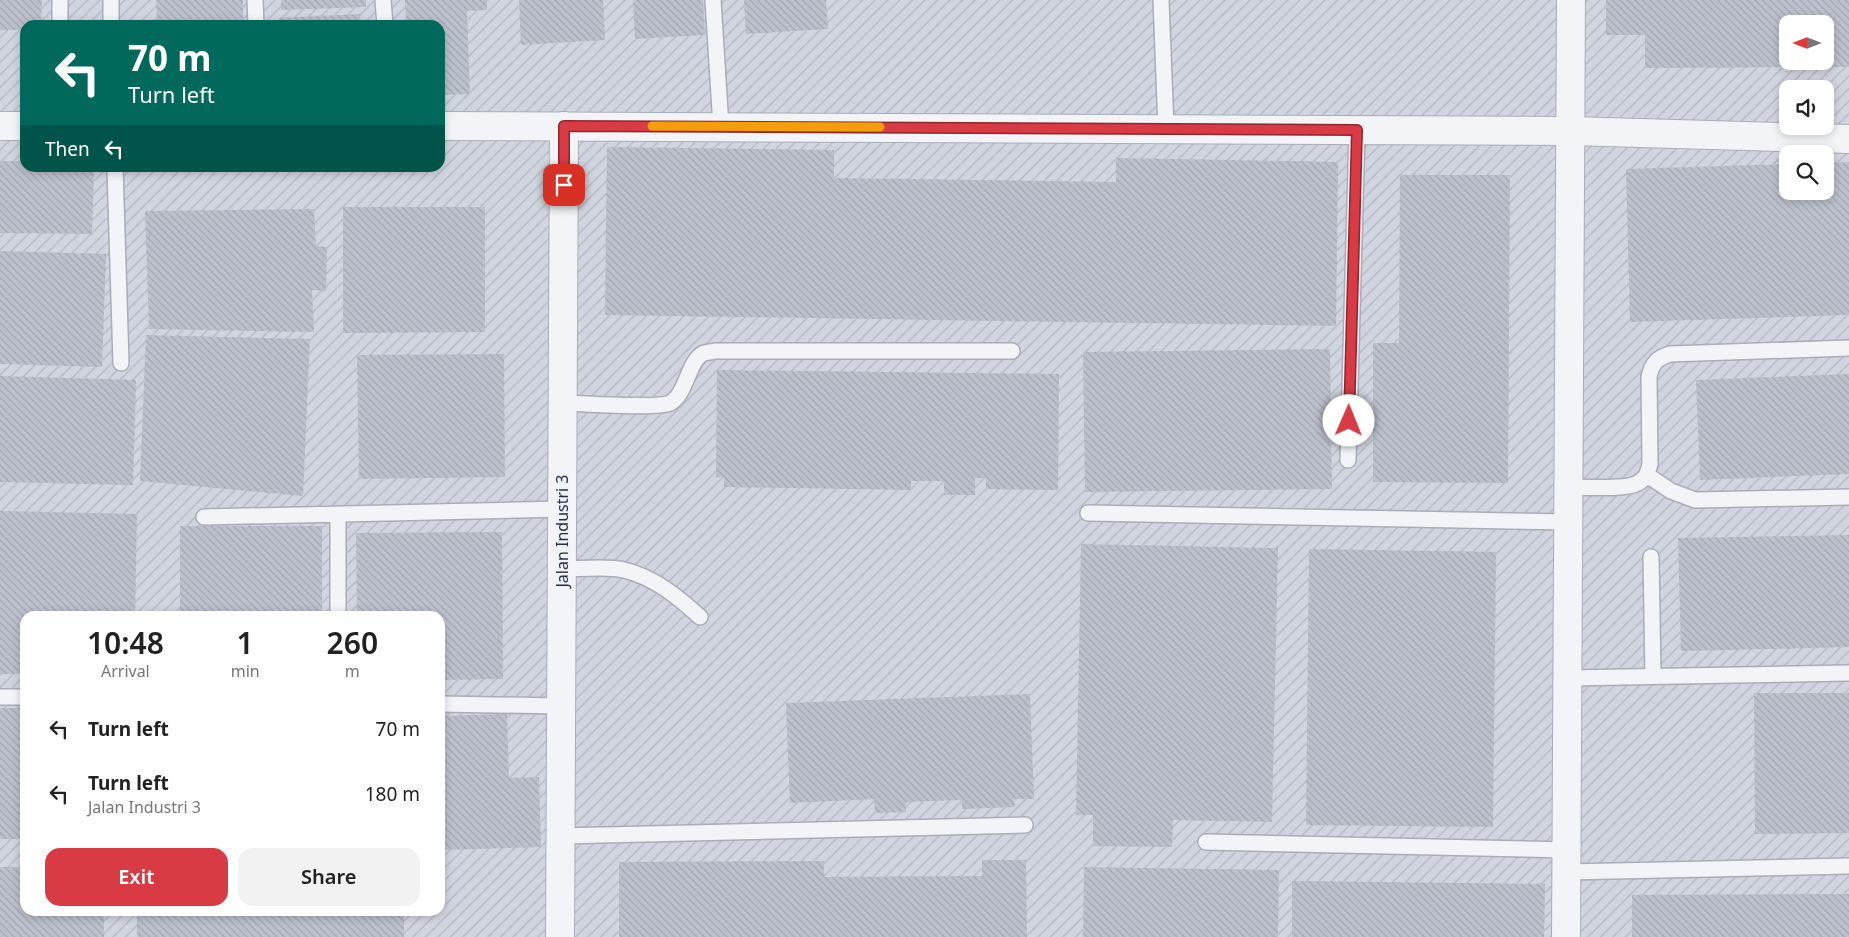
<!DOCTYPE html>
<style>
:root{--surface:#fff;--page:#f2f2f2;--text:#222;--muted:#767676;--accent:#d93b45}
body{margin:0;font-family:"Noto Sans",sans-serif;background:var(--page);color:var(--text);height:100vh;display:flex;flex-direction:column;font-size:19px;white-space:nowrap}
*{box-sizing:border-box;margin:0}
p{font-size:16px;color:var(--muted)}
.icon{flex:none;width:28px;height:28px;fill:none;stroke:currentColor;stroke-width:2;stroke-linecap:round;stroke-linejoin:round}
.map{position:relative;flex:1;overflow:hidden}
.side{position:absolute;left:20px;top:611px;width:425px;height:305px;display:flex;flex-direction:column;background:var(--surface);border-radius:15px;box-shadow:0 2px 8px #0003}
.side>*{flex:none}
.top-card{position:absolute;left:20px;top:20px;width:425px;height:152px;border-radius:15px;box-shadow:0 2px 8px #0003;background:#00695c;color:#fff;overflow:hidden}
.needle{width:32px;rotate:270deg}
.buttons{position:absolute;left:1779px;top:15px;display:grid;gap:10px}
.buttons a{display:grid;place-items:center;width:55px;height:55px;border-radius:10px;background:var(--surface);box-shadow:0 2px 8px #0003;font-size:25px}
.pin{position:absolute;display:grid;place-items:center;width:42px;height:42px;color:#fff;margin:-21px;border-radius:10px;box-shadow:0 2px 8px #0006}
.me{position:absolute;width:55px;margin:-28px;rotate:1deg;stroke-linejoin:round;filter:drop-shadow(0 0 4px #0008)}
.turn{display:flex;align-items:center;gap:18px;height:105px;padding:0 25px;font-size:22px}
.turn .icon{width:65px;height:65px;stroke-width:2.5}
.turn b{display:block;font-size:35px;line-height:42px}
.then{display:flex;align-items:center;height:48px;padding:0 25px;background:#0003;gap:10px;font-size:19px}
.eta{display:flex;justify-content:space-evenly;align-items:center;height:85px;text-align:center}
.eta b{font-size:30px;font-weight:600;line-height:35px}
.cta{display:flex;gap:10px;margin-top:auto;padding:10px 25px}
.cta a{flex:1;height:58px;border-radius:15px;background:var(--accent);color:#fff;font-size:20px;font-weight:600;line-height:58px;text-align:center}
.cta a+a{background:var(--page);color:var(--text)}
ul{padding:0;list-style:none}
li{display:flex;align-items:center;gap:15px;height:65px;padding:0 25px}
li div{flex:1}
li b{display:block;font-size:19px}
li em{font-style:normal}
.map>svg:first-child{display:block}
.industrial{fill:url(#industrial-furrows);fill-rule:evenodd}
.building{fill:url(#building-back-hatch);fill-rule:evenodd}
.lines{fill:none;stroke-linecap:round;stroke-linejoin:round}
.lane-casing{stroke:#a8adb8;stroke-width:18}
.street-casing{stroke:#a8adb8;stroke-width:30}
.lane{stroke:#f3f4f8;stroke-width:15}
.street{stroke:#f3f4f8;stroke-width:28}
.route-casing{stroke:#8d262d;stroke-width:12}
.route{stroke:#d93b45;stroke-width:9}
.slow{stroke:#f59e0b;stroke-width:9}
.labels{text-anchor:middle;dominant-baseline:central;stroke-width:4;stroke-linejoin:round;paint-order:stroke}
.street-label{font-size:16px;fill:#272f43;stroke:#eff2f7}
</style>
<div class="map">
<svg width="1849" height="937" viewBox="0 0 1849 937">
<defs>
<pattern id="industrial-furrows" width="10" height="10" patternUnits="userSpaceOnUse" patternTransform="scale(1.25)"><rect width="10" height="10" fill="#d1d5df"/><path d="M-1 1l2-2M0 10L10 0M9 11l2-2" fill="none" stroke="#b3b7c1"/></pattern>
<pattern id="building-back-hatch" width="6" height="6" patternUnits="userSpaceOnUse" patternTransform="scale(1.25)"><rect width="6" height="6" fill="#bcc1cd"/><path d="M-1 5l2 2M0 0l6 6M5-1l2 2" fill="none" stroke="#a2a6b1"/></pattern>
</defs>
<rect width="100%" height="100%" fill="#e0e3ea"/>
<!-- industrial -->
<path class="industrial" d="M0 0H1849V937H0ZM1788 24H1825V61H1788ZM25 25H440V168H25ZM1788 89H1825V126H1788ZM1788 154H1825V191H1788ZM25 616H440V911H25Z"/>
<!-- building -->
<path class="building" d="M0 0H42L41 25H25V30H0Z
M156 0H243V20L157 21Z
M281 0H366V7L281 10Z
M405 0H487V10L467 11 470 94 440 95V25H406Z
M519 0H603L605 40 521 45Z
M633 0H703L705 35 635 39Z
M744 0H826L828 29 746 34Z
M1606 0H1849V67L1645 68V35H1606ZM1788 24H1825V61H1788Z
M360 14 361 25H279V18Z
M607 147 834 150V178L1116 182V158L1338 162 1336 326 605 315Z
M0 161H25V168H94L92 234 0 233Z
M1849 162V315L1630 322 1626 169 1788 164V191H1825V163Z
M1400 175H1510L1508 483 1373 482V343H1399Z
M343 207H485V332L343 333Z
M314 209 316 246 327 247 326 291 312 290 314 332 149 329 145 211Z
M0 251 106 254 102 367 0 364Z
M146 335 310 339 303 496 140 481Z
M1330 349 1332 489 1085 492 1083 352Z
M504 354 505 477 359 479 357 355Z
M717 370 1059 374 1058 490 986 489V478H975V495H944V481H911V490L724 487V477H716Z
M1849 374V474L1700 480 1696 380Z
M0 376 136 380 133 485 0 482Z
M0 511 137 514 135 616H25V674H0Z
M180 526H322V616H180Z
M502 532 503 679 440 680V616H357L356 533Z
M1849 535V647L1681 651 1678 538Z
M1081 544 1278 548 1272 822 1173 820 1172 847 1093 846V815H1076Z
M1309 549 1496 552 1493 827 1306 825Z
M1754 693H1849V833L1755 834Z
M1030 694 1034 799H1014L1015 807 962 809V800L906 802V812L875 813 874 799 790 803 786 703Z
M0 708H25V839H0Z
M507 714 509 778 539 777 541 847 440 850V716Z
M982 860H1026L1027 937H619V862L824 861V877L982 876Z
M0 867H25V911H104V937H0Z
M1084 867 1279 870 1278 937H1083Z
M1292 881 1545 884 1544 937H1292Z
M1849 894V937H1632V895Z
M137 911H404V937H137Z"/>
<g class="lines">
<!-- lane casing -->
<g class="lane-casing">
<path id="lane" d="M111 0V25
M255 0 256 25
M383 0 385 25
M713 0 721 127
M1161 0 1166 129
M60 25V0
M115 168 121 363
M563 403C580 403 658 409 670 403 687 394 688 360 704 353 707 352 712 352 715 351H1012
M1348 460 1357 130
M1647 475 1671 491 1695 500 1849 497
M1569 487C1584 487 1626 490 1638 483 1646 479 1648 472 1650 464L1649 377C1652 363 1657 358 1670 354L1849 348
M1088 513 1568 522
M204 517 562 509
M1651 557 1653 676
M562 569C578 569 610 566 624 570 654 577 678 597 700 617
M338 609V514
M1567 678 1849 673
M0 697H25
M440 704 561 706
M560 836 1025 825
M1206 842 1566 850
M1566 872 1849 866"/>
</g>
<!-- street casing -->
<g class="street-casing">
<path id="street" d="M0 126H25
M440 126 1571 131 1849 139
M560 937 564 126
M1566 937 1571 0"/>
</g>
<!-- lane -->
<use href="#lane" class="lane"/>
<!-- street -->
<use href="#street" class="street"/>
</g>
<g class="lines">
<!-- route casing -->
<g class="route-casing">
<path id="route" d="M564 185V126L1357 130 1349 421"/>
</g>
<!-- route -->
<use href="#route" class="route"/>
<!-- slow -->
<path class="slow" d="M652 126 880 127"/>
</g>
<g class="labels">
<!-- street labels -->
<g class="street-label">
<text transform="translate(562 531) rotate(-90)">Jalan Industri 3</text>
</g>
</g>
</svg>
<div class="buttons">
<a><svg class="needle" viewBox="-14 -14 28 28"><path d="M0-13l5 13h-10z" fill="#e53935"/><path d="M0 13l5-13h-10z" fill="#767676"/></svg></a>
<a><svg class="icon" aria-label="sound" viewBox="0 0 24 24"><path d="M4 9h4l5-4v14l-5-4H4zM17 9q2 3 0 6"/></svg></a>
<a><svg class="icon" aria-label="search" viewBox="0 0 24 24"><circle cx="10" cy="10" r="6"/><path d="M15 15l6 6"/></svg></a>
</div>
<div class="pin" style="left:564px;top:185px;background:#d93025"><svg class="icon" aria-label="arrive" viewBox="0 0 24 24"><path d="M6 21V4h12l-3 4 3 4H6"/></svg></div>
<svg class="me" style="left:1349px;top:421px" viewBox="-20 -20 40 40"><circle r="19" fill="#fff"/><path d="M0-13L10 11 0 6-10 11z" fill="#d93b45"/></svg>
<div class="top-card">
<div class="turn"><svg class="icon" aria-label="left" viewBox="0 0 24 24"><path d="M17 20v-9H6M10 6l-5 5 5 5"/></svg><div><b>70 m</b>Turn left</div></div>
<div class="then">Then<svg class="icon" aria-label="left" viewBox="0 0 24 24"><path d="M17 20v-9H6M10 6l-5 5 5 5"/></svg></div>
</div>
<section class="side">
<div class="eta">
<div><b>10:48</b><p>Arrival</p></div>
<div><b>1</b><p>min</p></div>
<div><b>260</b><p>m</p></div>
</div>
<ul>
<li><svg class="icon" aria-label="left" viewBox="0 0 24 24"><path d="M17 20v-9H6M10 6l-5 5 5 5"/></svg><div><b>Turn left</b></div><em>70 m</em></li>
<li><svg class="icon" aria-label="left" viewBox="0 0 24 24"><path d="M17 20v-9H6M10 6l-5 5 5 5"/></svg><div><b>Turn left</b><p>Jalan Industri 3</p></div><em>180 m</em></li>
</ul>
<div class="cta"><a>Exit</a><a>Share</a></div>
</section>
</div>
